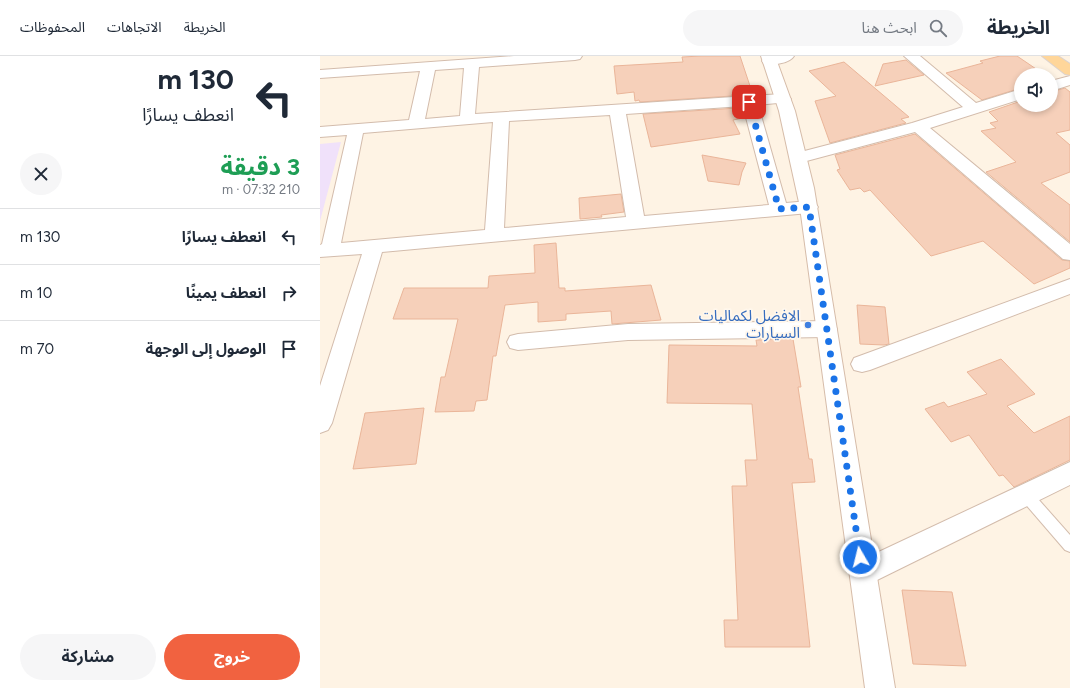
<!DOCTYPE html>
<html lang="ar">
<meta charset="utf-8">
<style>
:root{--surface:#fff;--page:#f6f6f7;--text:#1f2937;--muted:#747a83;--line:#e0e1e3;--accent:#f16240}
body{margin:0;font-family:Figtree,"Noto Sans Arabic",sans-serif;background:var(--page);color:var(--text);direction:rtl;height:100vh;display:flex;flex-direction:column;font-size:15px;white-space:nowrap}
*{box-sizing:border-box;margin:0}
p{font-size:13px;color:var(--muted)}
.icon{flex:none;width:22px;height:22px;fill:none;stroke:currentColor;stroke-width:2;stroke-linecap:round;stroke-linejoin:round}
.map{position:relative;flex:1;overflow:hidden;direction:ltr}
.side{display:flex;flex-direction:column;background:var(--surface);width:320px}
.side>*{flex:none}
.hud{background:#fff;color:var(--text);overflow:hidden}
.buttons{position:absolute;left:694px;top:12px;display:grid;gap:8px}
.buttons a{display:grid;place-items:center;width:44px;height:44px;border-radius:50%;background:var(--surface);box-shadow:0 2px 6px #0003;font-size:20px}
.pin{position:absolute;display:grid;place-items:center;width:34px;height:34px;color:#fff;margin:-17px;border-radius:8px;box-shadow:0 2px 6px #0006}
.me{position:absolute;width:44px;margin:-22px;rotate:352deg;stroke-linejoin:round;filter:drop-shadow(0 0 3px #0008)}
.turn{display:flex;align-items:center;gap:14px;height:84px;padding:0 20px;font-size:18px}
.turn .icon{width:52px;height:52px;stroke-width:2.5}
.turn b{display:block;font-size:28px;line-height:34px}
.round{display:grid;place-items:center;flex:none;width:42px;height:42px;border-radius:21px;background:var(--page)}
.head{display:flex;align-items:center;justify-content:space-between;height:68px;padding:0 20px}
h1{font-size:24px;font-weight:700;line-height:30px;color:#1e9e55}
.action{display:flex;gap:8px;margin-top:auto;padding:8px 20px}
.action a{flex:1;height:46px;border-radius:24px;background:var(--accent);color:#fff;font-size:16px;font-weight:700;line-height:46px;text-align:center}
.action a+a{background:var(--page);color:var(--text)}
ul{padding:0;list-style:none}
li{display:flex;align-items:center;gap:12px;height:56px;padding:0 20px;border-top:1px solid var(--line)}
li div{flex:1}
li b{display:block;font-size:15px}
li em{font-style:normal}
header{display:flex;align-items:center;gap:24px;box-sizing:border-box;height:56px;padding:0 20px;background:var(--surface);border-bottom:1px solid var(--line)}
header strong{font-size:19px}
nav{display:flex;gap:22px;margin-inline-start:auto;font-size:14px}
.search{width:280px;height:36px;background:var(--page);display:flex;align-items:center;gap:10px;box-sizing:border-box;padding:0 14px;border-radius:22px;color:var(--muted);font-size:15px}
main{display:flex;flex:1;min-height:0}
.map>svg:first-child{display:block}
.education{fill:#f0e1fa}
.building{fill:#f6d0ba;stroke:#eab599}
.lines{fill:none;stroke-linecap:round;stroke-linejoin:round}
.lane-casing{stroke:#d3bcac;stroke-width:2}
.street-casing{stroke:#d3bcac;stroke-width:2}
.secondary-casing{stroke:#d6bca9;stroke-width:2}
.primary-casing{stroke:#dcd3cf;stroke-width:2}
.lane{fill:#fff;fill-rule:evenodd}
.street{fill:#fff;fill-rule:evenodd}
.secondary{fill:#fff;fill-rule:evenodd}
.primary{fill:#ffd69a;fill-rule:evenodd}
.route{stroke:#1a73e8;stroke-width:7;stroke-dasharray:0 12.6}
.shop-dot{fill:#3f7fe0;stroke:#fff7ec;stroke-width:1.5}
.labels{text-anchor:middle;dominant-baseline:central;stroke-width:3.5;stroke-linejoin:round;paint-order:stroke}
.shop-label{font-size:15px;fill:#366cbe;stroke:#fff7ec;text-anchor:end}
</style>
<header>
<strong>الخريطة</strong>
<div class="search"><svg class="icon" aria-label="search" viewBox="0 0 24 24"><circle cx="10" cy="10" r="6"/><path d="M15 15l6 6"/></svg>ابحث هنا</div>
<nav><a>الخريطة</a><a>الاتجاهات</a><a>المحفوظات</a></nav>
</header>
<main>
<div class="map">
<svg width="750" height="632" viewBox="0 0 750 632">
<rect width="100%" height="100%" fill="#fef3e4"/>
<!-- education -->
<path class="education" d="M21 86 0 165V88Z"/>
<!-- building -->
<path class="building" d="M381 0H420L432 36 412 38V40L320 46 319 44 315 45 314 36 297 38 294 10 363 6 362 1Z
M680 0H697L725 19H701V32L662 44 626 17 663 7 660 5Z
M586 4 604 19 555 30 563 8Z
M524 6 589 61 581 63 586 67 510 87 495 45 516 40 489 15Z
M745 32 750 36V74L736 77 750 89V116L721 127 750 149V186L666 116 696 106 661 75 676 72 670 67 678 65 669 56 701 45V49H731V36Z
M418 52 423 62 413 64 420 78 331 91 323 58Z
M595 78 742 204 750 205V212L714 228 663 185 611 200 550 134 544 136 540 132 530 134 517 114 520 113 515 99Z
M382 99 426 107 422 116 419 129 388 125Z
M301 138 304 156 281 159 282 161 260 163 259 142Z
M236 187 239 232H245V235L331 229 341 264 292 268 291 255 246 258V264L218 266V246L185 249 176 300H173L167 344 156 345 154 355 115 356 121 321H125L138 263H73L84 232H168L169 220 215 217 214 189Z
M537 249 565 251 569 288 564 289 540 288Z
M473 283 481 331H478L489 403H492L495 426 472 427 490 591H405L404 564H418L412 430H427L425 404H437L432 348 347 347 349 289 437 290 436 284Z
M681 303 715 338 687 350 714 377 750 360V404L694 431 683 419 679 420 649 379 631 386 605 353 624 346 628 351 667 338 647 316Z
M104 352 96 408 33 413 45 357Z
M582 534 632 536 646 610 593 608Z"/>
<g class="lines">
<!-- lane casing -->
<g class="lane-casing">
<path id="lane" d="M706 433 711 435 750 479V496L745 494 701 443 699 439 701 435Z"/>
</g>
<!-- street casing -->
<g class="street-casing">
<path id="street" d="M194 0H262L260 3 255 4 159 11 155 58 429 40 463 38 468 40 471 43 468 46 438 49 466 147 489 145 495 147 498 151 495 155 489 157 62 196 12 367 8 374 0 377V330L42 198 0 201V189L2 188 27 79 0 81V71L89 64 100 15 0 22V14ZM144 12 140 60 105 63 115 14ZM423 50 449 149 324 160 306 58ZM290 59 306 161 184 172 189 65ZM173 66 165 174 21 187 43 77Z
M451 0H474C470 7 452 10 444 8L442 5 444 2Z
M584 0H600L656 47 701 33V43L610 72 750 188V204L743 203 595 76 479 107 473 106 471 102 473 98 592 67 643 51Z
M750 20V29L731 35V25Z
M750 223V238L550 314 542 316 534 314 531 308 534 302Z
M507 265 514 268 517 273 514 278 507 281 308 284 198 294 190 292 187 286 190 280 198 278 308 268Z
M750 406V429L553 526 543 530 533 526 530 517 533 508Z"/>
</g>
<!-- secondary casing -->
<g class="secondary-casing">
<path id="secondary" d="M441 0H455L475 55 494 132 575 632H545L480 151 459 55Z"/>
</g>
<!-- primary casing -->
<g class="primary-casing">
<path id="primary" d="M722 0H738L750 8V19L745 18Z"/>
</g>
<!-- lane -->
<use href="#lane" class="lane"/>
<!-- street -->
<use href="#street" class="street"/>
<!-- secondary -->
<use href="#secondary" class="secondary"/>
<!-- primary -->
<use href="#primary" class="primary"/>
</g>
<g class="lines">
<!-- route -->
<path class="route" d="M429 46 459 153 489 151 540 501"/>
</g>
<!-- markers -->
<circle class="shop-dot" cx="488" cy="269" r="4"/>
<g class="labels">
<!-- shop labels -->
<g class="shop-label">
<text x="480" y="260">الافضل لكماليات<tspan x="480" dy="17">السيارات</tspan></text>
</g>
</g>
</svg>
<div class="buttons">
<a><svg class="icon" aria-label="sound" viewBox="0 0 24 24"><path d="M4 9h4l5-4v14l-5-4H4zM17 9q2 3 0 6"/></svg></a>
</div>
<div class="pin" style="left:429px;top:46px;background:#d93025"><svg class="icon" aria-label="arrive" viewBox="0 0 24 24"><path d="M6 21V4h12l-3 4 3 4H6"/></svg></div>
<svg class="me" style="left:540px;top:501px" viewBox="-20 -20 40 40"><circle r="17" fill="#1a73e8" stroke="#fff" stroke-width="3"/><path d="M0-11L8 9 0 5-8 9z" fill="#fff"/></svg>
</div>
<section class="side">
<div class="hud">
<div class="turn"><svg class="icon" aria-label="left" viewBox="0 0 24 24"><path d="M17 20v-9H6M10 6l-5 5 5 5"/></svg><div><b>130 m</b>انعطف يسارًا</div></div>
</div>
<div class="head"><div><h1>3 دقيقة</h1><p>210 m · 07:32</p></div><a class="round"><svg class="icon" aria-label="close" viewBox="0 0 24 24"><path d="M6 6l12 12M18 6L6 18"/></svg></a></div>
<ul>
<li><svg class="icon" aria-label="left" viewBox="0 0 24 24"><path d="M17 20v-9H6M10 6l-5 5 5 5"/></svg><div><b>انعطف يسارًا</b></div><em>130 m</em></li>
<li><svg class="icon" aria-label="right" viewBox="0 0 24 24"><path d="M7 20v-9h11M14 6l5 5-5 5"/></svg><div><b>انعطف يمينًا</b></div><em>10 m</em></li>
<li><svg class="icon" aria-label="arrive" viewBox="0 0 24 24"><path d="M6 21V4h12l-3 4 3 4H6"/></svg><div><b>الوصول إلى الوجهة</b></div><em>70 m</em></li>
</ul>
<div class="action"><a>خروج</a><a>مشاركة</a></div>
</section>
</main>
